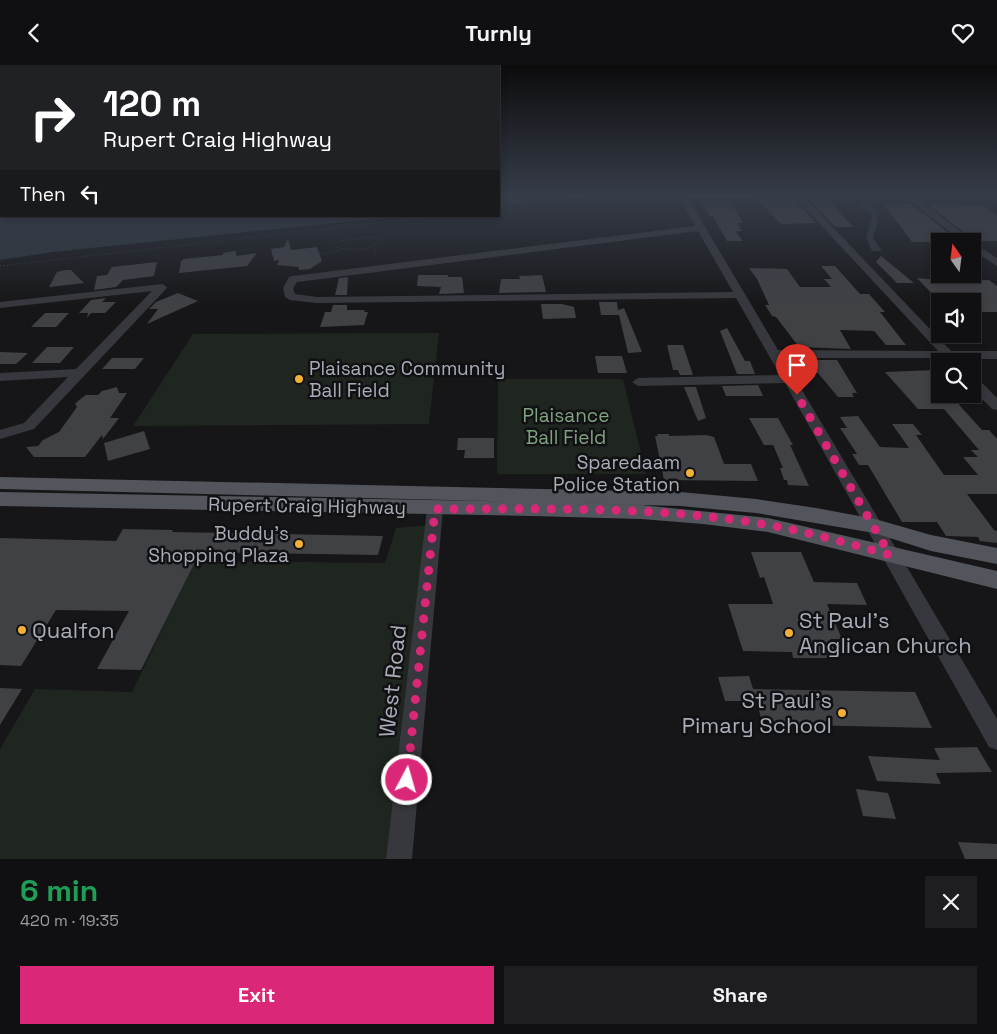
<!DOCTYPE html>
<meta charset="utf-8">
<style>
:root{--surface:#101012;--page:#1e1e20;--text:#f1f3f6;--muted:#9c9d9f;--line:#303032;--accent:#db2777}
body{margin:0;font-family:"Space Grotesk",sans-serif;background:var(--page);color:var(--text);height:100vh;display:flex;flex-direction:column;font-size:19px;white-space:nowrap}
*{box-sizing:border-box;margin:0}
p{font-size:16px;color:var(--muted)}
.icon{flex:none;width:28px;height:28px;fill:none;stroke:currentColor;stroke-width:2;stroke-linecap:round;stroke-linejoin:round}
.map{position:relative;height:794px;overflow:hidden}
.side{display:flex;flex-direction:column;background:var(--surface);flex:1}
.side>*{flex:none}
.banner{position:absolute;left:0px;top:0px;width:500px;height:152px;box-shadow:0 2px 8px #0003,0 0 0 1px var(--line);background:#202124;color:#fff;overflow:hidden}
.needle{width:32px;rotate:346deg}
.buttons{position:absolute;left:931px;top:168px;display:grid;gap:10px}
.buttons a{display:grid;place-items:center;width:50px;height:50px;border-radius:0px;background:var(--surface);box-shadow:0 2px 8px #0003,0 0 0 1px var(--line);font-size:25px}
.pin{position:absolute;display:grid;place-items:center;width:42px;height:42px;color:#fff;margin:-51px -21px;border-radius:50% 50% 50% 0;rotate:-45deg;box-shadow:0 0 5px #0007}
.pin .icon{rotate:45deg}
.me{position:absolute;width:55px;margin:-28px;rotate:6deg;stroke-linejoin:round;filter:drop-shadow(0 0 4px #0008)}
.turn{display:flex;align-items:center;gap:18px;height:105px;padding:0 20px;font-size:22px}
.turn .icon{width:65px;height:65px;stroke-width:2.5}
.turn b{display:block;font-size:35px;line-height:42px}
.then{display:flex;align-items:center;height:48px;padding:0 20px;background:#0003;gap:10px;font-size:19px}
.round{display:grid;place-items:center;flex:none;width:52px;height:52px;border-radius:0px;background:var(--page)}
.headline{display:flex;align-items:center;justify-content:space-between;height:85px;padding:0 20px}
h1{font-size:30px;font-weight:800;line-height:38px;color:#1e9e55}
.primary-button{display:flex;gap:10px;margin-top:auto;padding:10px 20px}
.primary-button a{flex:1;height:58px;border-radius:0px;background:var(--accent);color:#fff;font-size:20px;font-weight:800;line-height:58px;text-align:center}
.primary-button a+a{background:var(--page);color:var(--text)}
header{display:flex;justify-content:space-between;align-items:center;height:65px;padding:0 20px;background:var(--surface);font-size:22px;font-weight:800}
.map>svg:first-child{display:block}
.green{fill:#1e261f}
.water{fill:#2c353c}
.building{fill:#404145}
.lines{fill:none;stroke-linecap:round;stroke-linejoin:round}
.path{stroke:#3d3f44;stroke-width:1;stroke-dasharray:1 2.5;stroke-linecap:butt}
.minor{fill:#37383d;fill-rule:evenodd}
.major{fill:#53555c;fill-rule:evenodd}
.route{stroke:#db2777;stroke-width:9;stroke-dasharray:0 16.2}
.poi-dot{fill:#f2b134;stroke:#111113;stroke-width:2}
.labels{text-anchor:middle;dominant-baseline:central;stroke-width:5;stroke-linejoin:round;paint-order:stroke}
.poi-label{font-size:19px;fill:#a8adb8;stroke:#111113;text-anchor:end}
.park-label{font-size:19px;fill:#7fa381;stroke:#111113}
.street-label{font-size:19px;fill:#a8adb8;stroke:#111113}
.near-poi-label{font-size:22px;fill:#a8adb8;stroke:#111113;text-anchor:start}
.near-street-label{font-size:22px;fill:#a8adb8;stroke:#111113}
</style>
<header><svg class="icon" aria-label="back" viewBox="0 0 24 24"><path d="M15 5l-7 7 7 7"/></svg>Turnly<svg class="icon" aria-label="heart" viewBox="0 0 24 24"><path d="M12 20l-8-8c-3-5 5-10 8-4 3-6 11-1 8 4z"/></svg></header>
<div class="map">
<svg width="997" height="794" viewBox="0 0 997 794">
<rect width="100%" height="100%" fill="#161618"/>
<!-- green -->
<path class="green" d="M439 268 429 359 133 361 193 269Z
M498 314H623L646 409H497Z
M433 460 395 794H0V684L35 624 132 627 195 496 385 498 396 463Z"/>
<!-- water -->
<path class="water" d="M0 131 1 151H402L53 187 0 195Z
M499 131H597L499 141Z
M861 137 869 139 879 150 876 152 878 155 873 173 882 186H872L866 173 872 152 870 148 859 140Z"/>
<!-- building -->
<path class="building" d="M757 134H794L816 158 781 159Z
M809 134H827L853 162H835Z
M700 135H729L743 158H737L742 166H735L743 176H727L713 151H710Z
M884 139H911L959 176H940V188L929 177H912Z
M928 139 983 140 997 151V176H974Z
M288 174 291 185 317 182 322 196 310 204 299 205V202L277 200 279 195 274 196 271 184 284 182Z
M236 186V191L257 188 247 201 179 208 181 196 184 194 223 190V188Z
M881 191 914 218H897L876 197Z
M157 197 154 211 123 215 116 222 94 225 97 211 107 210 112 202Z
M821 201H835L860 229H869L885 247H880L906 280H886L874 266 840 265 851 284 799 282 776 252 772 251 765 240H769L757 214 749 203 787 204 800 222H831L824 214H832Z
M65 205H71L84 218 49 222 57 207Z
M418 210H448V212H462L464 228 439 229 441 222 417 221Z
M542 210 546 227 499 228 501 214H520L519 211Z
M348 212 347 230H335L339 213Z
M917 213 950 216 989 215 997 221V247H972V236H939Z
M178 228 198 236 147 259 158 244H149L156 237Z
M106 233 102 237H116L105 248H91L87 253 88 248H79L91 235Z
M599 237H617L618 245 624 243 642 287 628 288 619 250H601Z
M541 239H562L574 242 576 253 543 254Z
M333 240H347V245H365L364 247H368L364 260 320 262 325 247H331Z
M45 248H69L56 262H31Z
M727 263 745 296H750L755 309H737L720 266Z
M667 280H683L693 310H680L678 305H673Z
M47 282H74L60 298H32Z
M0 287 28 288 16 299H0Z
M595 291H622L627 308H598Z
M112 293H144L135 304H102Z
M808 295H837L857 328H852L854 332H838L818 308H815Z
M935 305 940 311V332H952L982 365H989L997 374V429H967L994 465 997 466V478L980 476 978 472 946 471 937 457H902L868 400H859L852 389H857L840 363H847L840 352 858 351 880 382 909 383 892 359H913L922 370H916L944 410H978L963 392H978L971 385H979L944 344H918L885 307Z
M758 320 763 331H726L722 321Z
M117 322 119 328H127L110 353H119L103 374 102 370 85 392H34L26 382 38 381 43 375 59 367 77 342 75 339 79 335 86 330H98L102 326Z
M684 322H696L706 353 698 356Z
M749 353H778L793 380H790L809 421 788 420 787 415H784L780 403H783L773 380H764Z
M144 366 150 384 108 396 104 378Z
M657 369H669V371L706 370 714 372 724 399H751L758 416 664 415 655 371H658Z
M458 373H494V393H464L465 385H457Z
M123 464 173 465 172 467 383 471 378 490 200 487 141 605 97 604 129 546 56 545 21 601 0 600V473L116 476Z
M751 487H801L814 517 857 518 867 540 827 539 842 574H830L838 593H793L792 587 743 586 728 539H773L764 512 760 513Z
M749 611 753 624 915 627 932 663 763 659 756 636H725L718 612Z
M0 623 22 624 0 660Z
M977 682 992 707 936 708 941 719 877 716 868 691 940 695 934 683Z
M856 724 888 728 896 754 863 751Z
M958 777 997 779V794H965Z"/>
<g class="lines">
<!-- path -->
<path class="path" d="M499 145 622 131
M885 163 874 140 889 133 887 131
M373 172 380 176C368 187 350 185 335 182L334 180 340 176Z
M372 183 376 185 373 194
M319 189 342 185
M0 201 438 151"/>
<!-- minor -->
<path class="minor" d="M678 131H750L746 133H688L778 285 938 286 794 131H803L951 286H997V294H958L960 296H947L945 293H783L997 654V685L989 682 785 318 638 321 632 317 638 313 780 310 736 233 317 238 290 235 285 232 283 223 289 212 293 211 695 161ZM698 166 733 227 317 232 295 229 293 223 297 217Z
M909 131H915L972 176H962L909 135Z
M972 177 997 193V201L972 185Z
M162 219 167 222 166 224 34 364 0 374V365L24 358 68 312 0 316V308L76 304 152 226 0 243V237Z
M972 312 977 313 997 333V345L992 344 972 324Z
M435 438 441 440 443 444 412 794H386L427 444 429 440Z"/>
<!-- major -->
<path class="major" d="M0 412 680 427 756 434 816 443 875 454 931 470 997 483V499L931 486 874 468 756 448 680 441 533 437 641 440 768 453 997 506V524L768 467 703 459 641 454 532 451 0 441V427L531 437 0 424Z"/>
</g>
<!-- sky -->
<linearGradient id="sky" x2="0" y2="1"><stop stop-color="#0c0c0d"/><stop offset="0.54" stop-color="#363c48"/><stop offset="1" stop-color="#363c48" stop-opacity="0"/></linearGradient>
<rect width="997" height="242" fill="url(#sky)"/>
<g class="lines">
<!-- route -->
<path class="route" d="M407 715 435 444C545 444 659 441 768 460 809 467 850 479 890 490L797 330"/>
</g>
<!-- markers -->
<g class="poi-dot">
<circle cx="299" cy="314" r="5"/>
<circle cx="690" cy="408" r="5"/>
<circle cx="299" cy="479" r="5"/>
<circle cx="22" cy="565" r="5"/>
<circle cx="789" cy="568" r="5"/>
<circle cx="842" cy="648" r="5"/>
</g>
<g class="labels">
<!-- poi labels -->
<g class="poi-label">
<text x="309" y="303" text-anchor="start">Plaisance Community<tspan x="309" dy="22">Ball Field</tspan></text>
<text x="680" y="397">Sparedaam<tspan x="680" dy="22">Police Station</tspan></text>
<text x="289" y="468">Buddy's<tspan x="289" dy="22">Shopping Plaza</tspan></text>
</g>
<!-- park labels -->
<g class="park-label">
<text x="566" y="350">Plaisance<tspan x="566" dy="22">Ball Field</tspan></text>
</g>
<!-- street labels -->
<g class="street-label">
<text transform="translate(307 441) rotate(1)">Rupert Craig Highway</text>
</g>
<!-- near-poi labels -->
<g class="near-poi-label">
<text x="799" y="555">St Paul's<tspan x="799" dy="25">Anglican Church</tspan></text>
<text x="32" y="565">Qualfon</text>
<text x="832" y="635" text-anchor="end">St Paul's<tspan x="832" dy="25">Pimary School</tspan></text>
</g>
<!-- near-street labels -->
<g class="near-street-label">
<text transform="translate(392 616) rotate(-84)">West Road</text>
</g>
</g>
</svg>
<div class="buttons">
<a><svg class="needle" viewBox="-14 -14 28 28"><path d="M0-13l5 13h-10z" fill="#e53935"/><path d="M0 13l5-13h-10z" fill="#9c9d9f"/></svg></a>
<a><svg class="icon" aria-label="sound" viewBox="0 0 24 24"><path d="M4 9h4l5-4v14l-5-4H4zM17 9q2 3 0 6"/></svg></a>
<a><svg class="icon" aria-label="search" viewBox="0 0 24 24"><circle cx="10" cy="10" r="6"/><path d="M15 15l6 6"/></svg></a>
</div>
<div class="pin" style="left:797px;top:330px;background:#d93025"><svg class="icon" aria-label="arrive" viewBox="0 0 24 24"><path d="M6 21V4h12l-3 4 3 4H6"/></svg></div>
<svg class="me" style="left:407px;top:715px" viewBox="-20 -20 40 40"><circle r="17" fill="#db2777" stroke="#fff" stroke-width="3"/><path d="M0-11L8 9 0 5-8 9z" fill="#fff"/></svg>
<div class="banner">
<div class="turn"><svg class="icon" aria-label="right" viewBox="0 0 24 24"><path d="M7 20v-9h11M14 6l5 5-5 5"/></svg><div><b>120 m</b>Rupert Craig Highway</div></div>
<div class="then">Then<svg class="icon" aria-label="left" viewBox="0 0 24 24"><path d="M17 20v-9H6M10 6l-5 5 5 5"/></svg></div>
</div>
</div>
<section class="side">
<div class="headline"><div><h1>6 min</h1><p>420 m · 19:35</p></div><a class="round"><svg class="icon" aria-label="close" viewBox="0 0 24 24"><path d="M6 6l12 12M18 6L6 18"/></svg></a></div>
<div class="primary-button"><a>Exit</a><a>Share</a></div>
</section>
